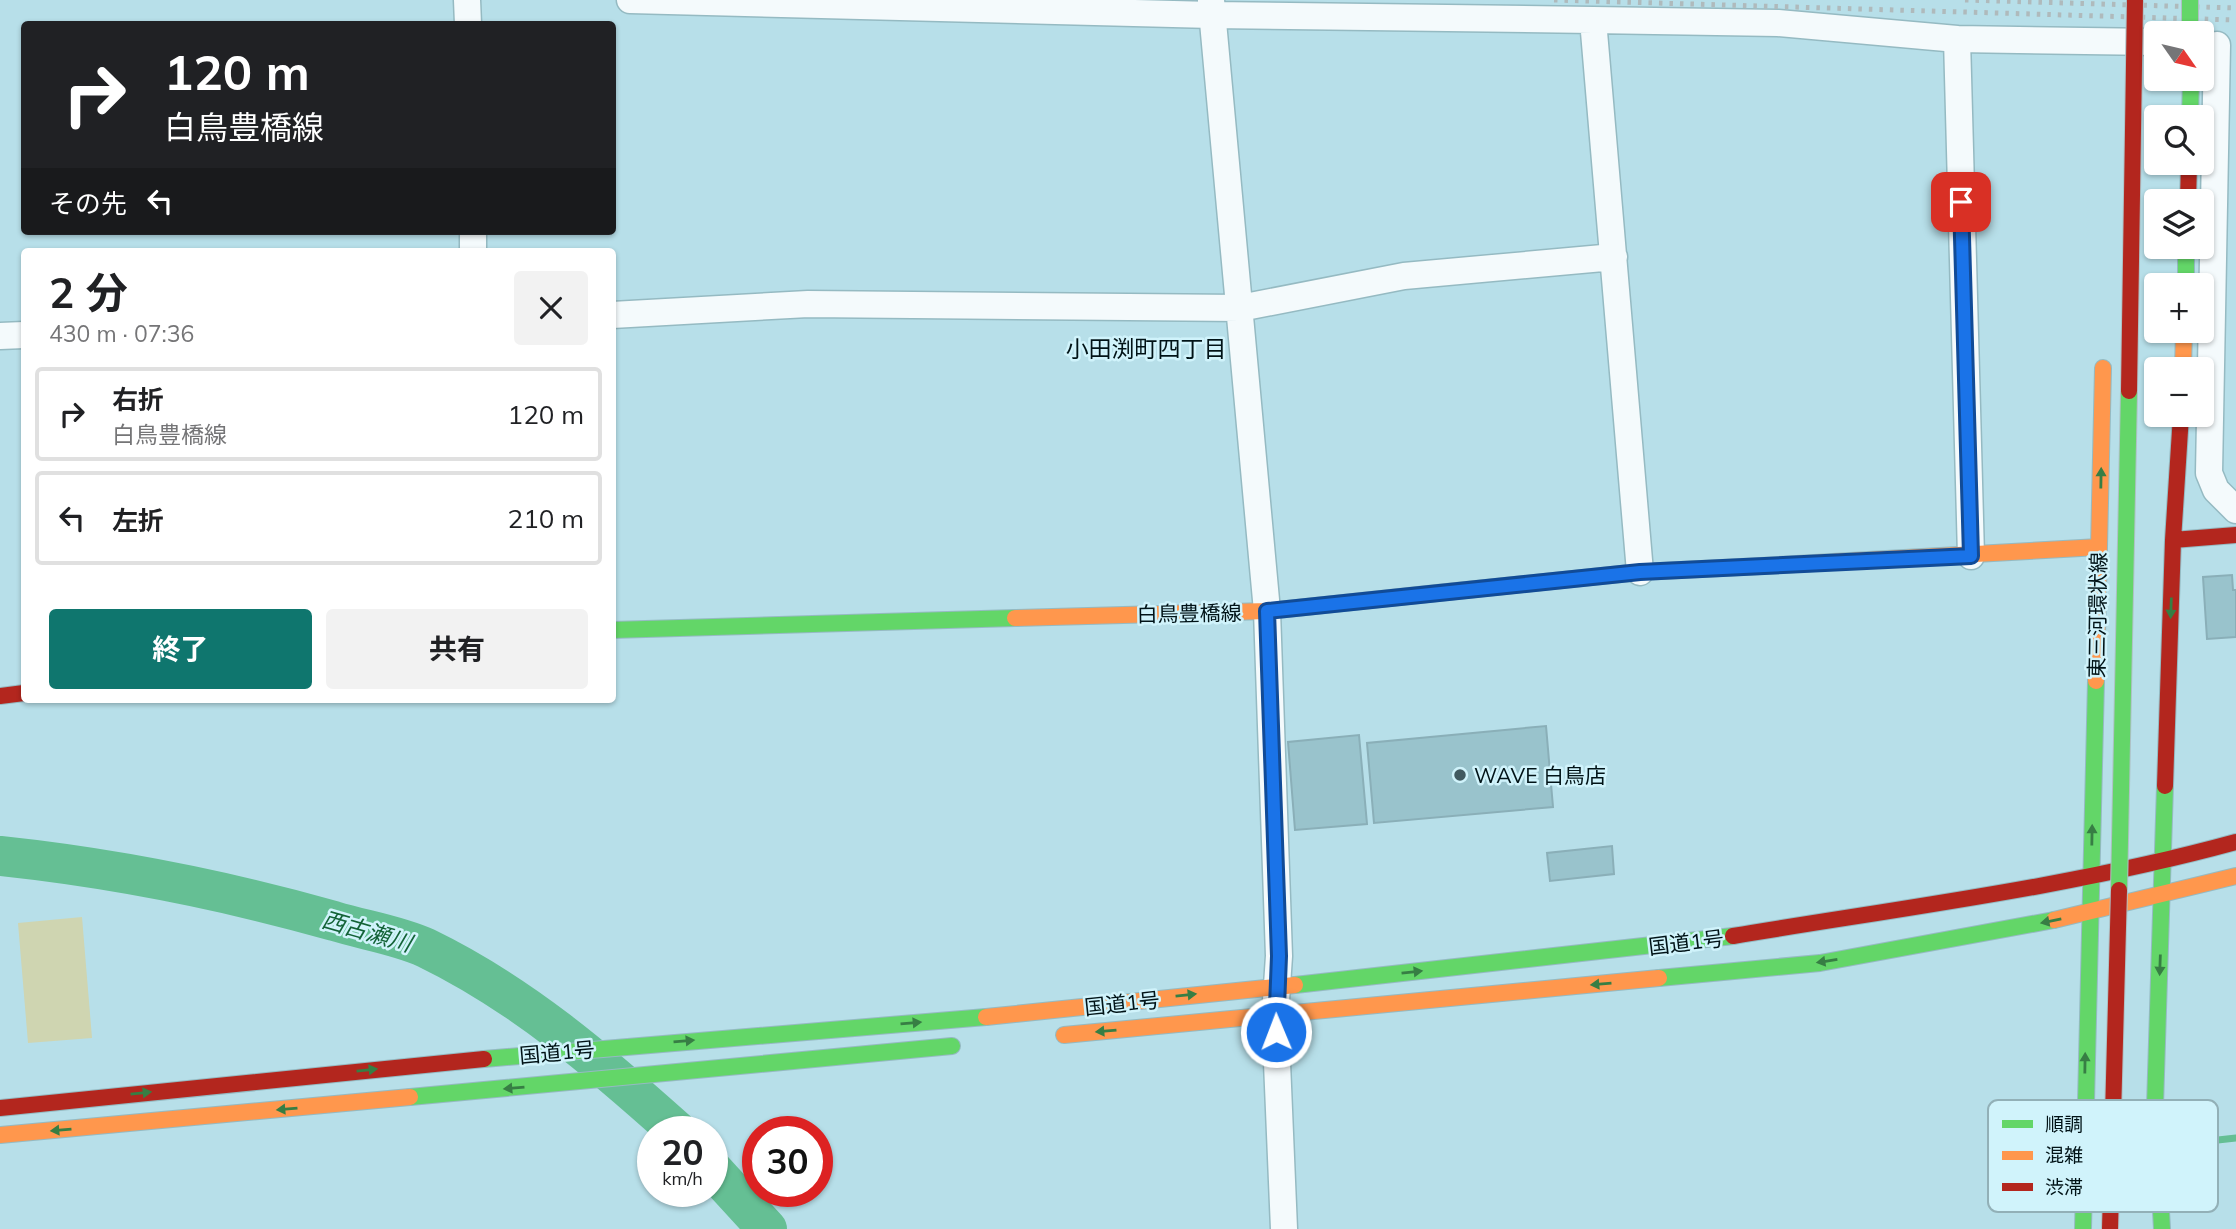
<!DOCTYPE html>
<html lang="ja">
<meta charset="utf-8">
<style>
:root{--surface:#fff;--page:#f2f2f2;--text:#202124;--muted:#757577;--line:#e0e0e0;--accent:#0f766e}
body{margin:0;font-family:Mulish,"Noto Sans JP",sans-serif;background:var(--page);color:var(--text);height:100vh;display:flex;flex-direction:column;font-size:26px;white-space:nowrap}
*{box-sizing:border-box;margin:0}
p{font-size:23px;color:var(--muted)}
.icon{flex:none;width:38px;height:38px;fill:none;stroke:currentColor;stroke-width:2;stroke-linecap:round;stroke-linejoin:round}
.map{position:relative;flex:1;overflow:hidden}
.details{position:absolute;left:21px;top:248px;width:595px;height:455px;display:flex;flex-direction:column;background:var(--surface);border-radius:7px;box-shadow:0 2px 5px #0004}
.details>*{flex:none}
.hud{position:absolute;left:21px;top:21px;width:595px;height:214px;border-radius:7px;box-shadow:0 2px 5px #0004;background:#202124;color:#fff;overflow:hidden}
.needle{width:46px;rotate:124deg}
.controls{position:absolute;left:2144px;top:21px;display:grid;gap:14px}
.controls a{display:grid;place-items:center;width:70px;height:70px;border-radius:7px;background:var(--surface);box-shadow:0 2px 5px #0004;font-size:35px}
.speed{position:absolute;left:637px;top:1116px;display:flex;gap:14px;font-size:35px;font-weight:700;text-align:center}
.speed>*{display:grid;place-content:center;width:91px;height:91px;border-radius:50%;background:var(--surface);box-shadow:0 2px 5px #0004;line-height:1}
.speed small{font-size:18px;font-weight:400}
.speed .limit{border:10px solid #d22;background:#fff;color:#111}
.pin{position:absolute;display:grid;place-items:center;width:60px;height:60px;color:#fff;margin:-30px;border-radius:14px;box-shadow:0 4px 10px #0006}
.me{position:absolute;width:77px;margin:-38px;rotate:359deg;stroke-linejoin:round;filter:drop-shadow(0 0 5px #0008)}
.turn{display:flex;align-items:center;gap:24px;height:147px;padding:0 28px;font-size:32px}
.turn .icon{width:91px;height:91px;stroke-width:2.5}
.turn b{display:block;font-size:49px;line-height:60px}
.then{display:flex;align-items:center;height:66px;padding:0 28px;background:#0003;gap:14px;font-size:26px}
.round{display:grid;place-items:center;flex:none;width:74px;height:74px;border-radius:7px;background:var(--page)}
.headline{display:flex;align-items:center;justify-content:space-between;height:119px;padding:0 28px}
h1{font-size:42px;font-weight:700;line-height:52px}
.primary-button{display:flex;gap:14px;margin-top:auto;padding:14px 28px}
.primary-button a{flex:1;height:80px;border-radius:7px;background:var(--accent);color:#fff;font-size:28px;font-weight:700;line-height:80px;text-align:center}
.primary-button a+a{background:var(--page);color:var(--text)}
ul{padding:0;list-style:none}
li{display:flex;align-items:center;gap:21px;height:94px;margin:0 14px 10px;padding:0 14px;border:4px solid var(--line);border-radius:7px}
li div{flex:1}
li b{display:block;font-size:26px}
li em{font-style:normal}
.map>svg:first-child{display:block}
.green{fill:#cfd5b1}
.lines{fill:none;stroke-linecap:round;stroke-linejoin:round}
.stream{stroke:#65bf94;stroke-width:7}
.river{stroke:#65bf94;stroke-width:40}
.building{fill:#99c3cc;stroke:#8aafb8;stroke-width:2}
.street-casing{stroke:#95bac2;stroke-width:29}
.fast-casing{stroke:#95bac2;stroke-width:18}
.slow-casing{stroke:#95bac2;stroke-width:18}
.jam-casing{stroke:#95bac2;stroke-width:18}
.street{stroke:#f4fafc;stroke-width:26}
.fast{stroke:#63d668;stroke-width:16}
.slow{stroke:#ff974d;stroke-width:16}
.jam{stroke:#b3261e;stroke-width:16}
.rail{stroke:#afbabc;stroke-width:5;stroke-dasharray:3.5 7;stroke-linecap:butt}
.fast-bridge-casing{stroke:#aec0c4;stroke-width:18;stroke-linecap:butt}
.jam-bridge-casing{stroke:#aec0c4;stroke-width:18;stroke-linecap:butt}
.fast-bridge{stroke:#63d668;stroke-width:16}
.jam-bridge{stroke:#b3261e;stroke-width:16}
.oneway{fill:#377e44}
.route-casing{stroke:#114b97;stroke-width:18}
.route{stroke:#1a73e8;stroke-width:12}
.poi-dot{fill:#415a60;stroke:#d0f3fb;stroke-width:2.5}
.labels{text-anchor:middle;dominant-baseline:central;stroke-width:5;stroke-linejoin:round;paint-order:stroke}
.street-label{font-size:21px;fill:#011317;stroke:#d0f3fb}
.poi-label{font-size:21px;fill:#011317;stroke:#d0f3fb;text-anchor:start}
.neighbourhood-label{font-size:23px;fill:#011317;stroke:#d0f3fb}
.water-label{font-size:23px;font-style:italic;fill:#136337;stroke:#d0f3fb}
.key{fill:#d0f3fb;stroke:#92b0b7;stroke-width:2}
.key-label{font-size:19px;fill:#011317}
</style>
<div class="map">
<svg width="2236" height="1229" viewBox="0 0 2236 1229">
<rect width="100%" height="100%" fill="#b7dfe9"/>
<!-- green -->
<path class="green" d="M82 917 92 1038 28 1043 18 923Z"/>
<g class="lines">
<!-- stream -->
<path class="stream" d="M2191 1143 2236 1138"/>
<!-- river -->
<path class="river" d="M0 856C113 868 224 890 334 921 363 930 398 935 426 948 521 994 600 1062 678 1132
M712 1169 767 1229"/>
</g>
<!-- building -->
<path class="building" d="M2232 575 2233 590H2236V637L2207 639 2203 577Z
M1546 726 1553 807 1374 823 1367 743Z
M1359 735 1367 824 1295 830 1288 742Z
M1612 846 1614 874 1550 881 1547 853Z"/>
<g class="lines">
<!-- street casing -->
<g class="street-casing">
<path id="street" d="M467 0 468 24
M630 0 1212 15 1593 20
M1211 0 1267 611 1279 956 1275 1015 1284 1229
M2217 45 2209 473 2216 490 2236 510
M473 231V252
M612 315 808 304 1240 308 1404 276 1614 257
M0 336 24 335
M1971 556 1957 39 2156 42
M1640 572 1593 20 1778 23 1957 39"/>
</g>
<!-- fast casing -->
<g class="fast-casing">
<path id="fast" d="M2190 117 2191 79
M2186 247V285
M612 630 1015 618
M1659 978 1820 963 2054 920
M1295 985 1733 936
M484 1059 986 1017
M410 1097 952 1046
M2083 1229 2096 681
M2162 1229 2155 1106 2165 786"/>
</g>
<!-- slow casing -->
<g class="slow-casing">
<path id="slow" d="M2183 369 2184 331
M1761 566 2099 547
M1015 618 1267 611 1437 593
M2096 681 2103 368
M2054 920 2236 876
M986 1017 1295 985
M1064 1035 1659 978
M0 1135 410 1097"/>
</g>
<!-- jam casing -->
<g class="jam-casing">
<path id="jam" d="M2188 201 2189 163
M2173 540 2236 535
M1437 593 1640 572 1761 566
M0 696 24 693
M2165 786 2173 540 2181 415
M1733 936C1901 908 2072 887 2236 842
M0 1108 484 1059"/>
</g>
<!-- street -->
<use href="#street" class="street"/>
<!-- fast -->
<use href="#fast" class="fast"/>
<!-- slow -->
<use href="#slow" class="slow"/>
<!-- jam -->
<use href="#jam" class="jam"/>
<!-- rail -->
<path class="rail" d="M1554 0 2236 20
M1965 0 2236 8"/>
<!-- fast-bridge casing -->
<g class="fast-bridge-casing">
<path id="fast-bridge" d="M2190 0V33
M2119 890 2129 391"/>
</g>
<!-- jam-bridge casing -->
<g class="jam-bridge-casing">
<path id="jam-bridge" d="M2129 391 2135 0
M2110 1229 2119 890"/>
</g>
<!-- fast-bridge -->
<use href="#fast-bridge" class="fast-bridge"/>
<!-- jam-bridge -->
<use href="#jam-bridge" class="jam-bridge"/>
</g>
<!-- one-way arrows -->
<defs><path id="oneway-solid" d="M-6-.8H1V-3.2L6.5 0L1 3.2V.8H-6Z" transform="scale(1.75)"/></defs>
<g class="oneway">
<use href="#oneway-solid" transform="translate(2101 478) rotate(-89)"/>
<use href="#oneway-solid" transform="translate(2171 608) rotate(92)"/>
<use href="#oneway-solid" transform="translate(2092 835) rotate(-89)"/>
<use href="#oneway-solid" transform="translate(2051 921) rotate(169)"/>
<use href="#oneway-solid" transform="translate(1827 961) rotate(171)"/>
<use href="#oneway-solid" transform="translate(2160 965) rotate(92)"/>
<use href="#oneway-solid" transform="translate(1412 972) rotate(-6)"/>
<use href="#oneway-solid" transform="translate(1601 984) rotate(175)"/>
<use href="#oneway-solid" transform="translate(1186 995) rotate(-6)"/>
<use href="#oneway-solid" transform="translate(911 1023) rotate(-5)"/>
<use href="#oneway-solid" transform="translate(1106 1031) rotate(175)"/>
<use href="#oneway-solid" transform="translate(684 1041) rotate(-5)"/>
<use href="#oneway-solid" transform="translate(2085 1063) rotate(-89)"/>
<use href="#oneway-solid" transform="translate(367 1070) rotate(-6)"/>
<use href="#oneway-solid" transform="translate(514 1088) rotate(175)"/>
<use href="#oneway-solid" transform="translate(141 1093) rotate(-6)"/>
<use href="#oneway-solid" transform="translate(287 1109) rotate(175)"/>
<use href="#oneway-solid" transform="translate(61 1130) rotate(175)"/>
</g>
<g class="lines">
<!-- route casing -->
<g class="route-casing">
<path id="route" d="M1276 1032 1279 956 1267 611 1640 572 1971 556 1961 202"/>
</g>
<!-- route -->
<use href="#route" class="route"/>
</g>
<!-- markers -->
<circle class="poi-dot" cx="1460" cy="775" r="7"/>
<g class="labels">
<!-- street labels -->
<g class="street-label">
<text transform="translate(1189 613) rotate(-1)">白鳥豊橋線</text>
<text transform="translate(2097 615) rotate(-89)">東三河環状線</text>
<text transform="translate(1686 942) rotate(-7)">国道1号</text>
<text transform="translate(1122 1003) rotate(-6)">国道1号</text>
<text transform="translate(557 1052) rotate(-5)">国道1号</text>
</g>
<!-- poi labels -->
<g class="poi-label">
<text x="1474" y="775">WAVE 白鳥店</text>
</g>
<!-- neighbourhood labels -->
<g class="neighbourhood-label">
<text x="1146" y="348">小田渕町四丁目</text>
</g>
<!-- water labels -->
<g class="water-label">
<text transform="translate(367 931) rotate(16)">西古瀬川</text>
</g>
</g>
<!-- legend -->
<rect x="1988" y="1100" width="230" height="112" rx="10" class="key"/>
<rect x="2002" y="1120" width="31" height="8" fill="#63d668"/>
<rect x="2002" y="1151" width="31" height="9" fill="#ff974d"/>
<rect x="2002" y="1183" width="31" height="8" fill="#b3261e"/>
<g class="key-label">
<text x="2045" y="1131">順調</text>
<text x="2045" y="1162">混雑</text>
<text x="2045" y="1194">渋滞</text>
</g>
</svg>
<div class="controls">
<a><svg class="needle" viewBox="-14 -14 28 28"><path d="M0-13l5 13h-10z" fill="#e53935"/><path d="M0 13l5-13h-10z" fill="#757577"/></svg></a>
<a><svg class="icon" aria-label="search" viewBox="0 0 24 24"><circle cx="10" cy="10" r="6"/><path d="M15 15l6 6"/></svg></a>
<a><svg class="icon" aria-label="layers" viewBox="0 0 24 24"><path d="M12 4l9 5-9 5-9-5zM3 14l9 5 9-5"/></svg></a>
<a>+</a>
<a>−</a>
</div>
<div class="speed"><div>20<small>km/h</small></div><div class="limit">30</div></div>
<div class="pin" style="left:1961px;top:202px;background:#d93025"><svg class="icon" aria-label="arrive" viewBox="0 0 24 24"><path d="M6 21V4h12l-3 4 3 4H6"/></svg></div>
<svg class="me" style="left:1276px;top:1032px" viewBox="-20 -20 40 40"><circle r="17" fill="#1a73e8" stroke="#fff" stroke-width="3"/><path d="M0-11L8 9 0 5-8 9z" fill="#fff"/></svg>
<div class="hud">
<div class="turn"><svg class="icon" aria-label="right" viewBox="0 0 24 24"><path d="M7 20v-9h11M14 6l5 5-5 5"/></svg><div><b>120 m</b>白鳥豊橋線</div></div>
<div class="then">その先<svg class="icon" aria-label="left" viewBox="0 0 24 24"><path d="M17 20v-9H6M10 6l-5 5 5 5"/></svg></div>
</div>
<section class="details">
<div class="headline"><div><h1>2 分</h1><p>430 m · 07:36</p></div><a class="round"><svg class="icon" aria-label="close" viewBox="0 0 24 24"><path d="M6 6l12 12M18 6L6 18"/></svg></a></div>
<ul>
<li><svg class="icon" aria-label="right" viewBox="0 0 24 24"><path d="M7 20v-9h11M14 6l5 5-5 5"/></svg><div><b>右折</b><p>白鳥豊橋線</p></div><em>120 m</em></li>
<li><svg class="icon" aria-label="left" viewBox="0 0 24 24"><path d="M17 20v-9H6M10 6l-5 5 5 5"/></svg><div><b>左折</b></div><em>210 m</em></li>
</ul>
<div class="primary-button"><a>終了</a><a>共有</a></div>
</section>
</div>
